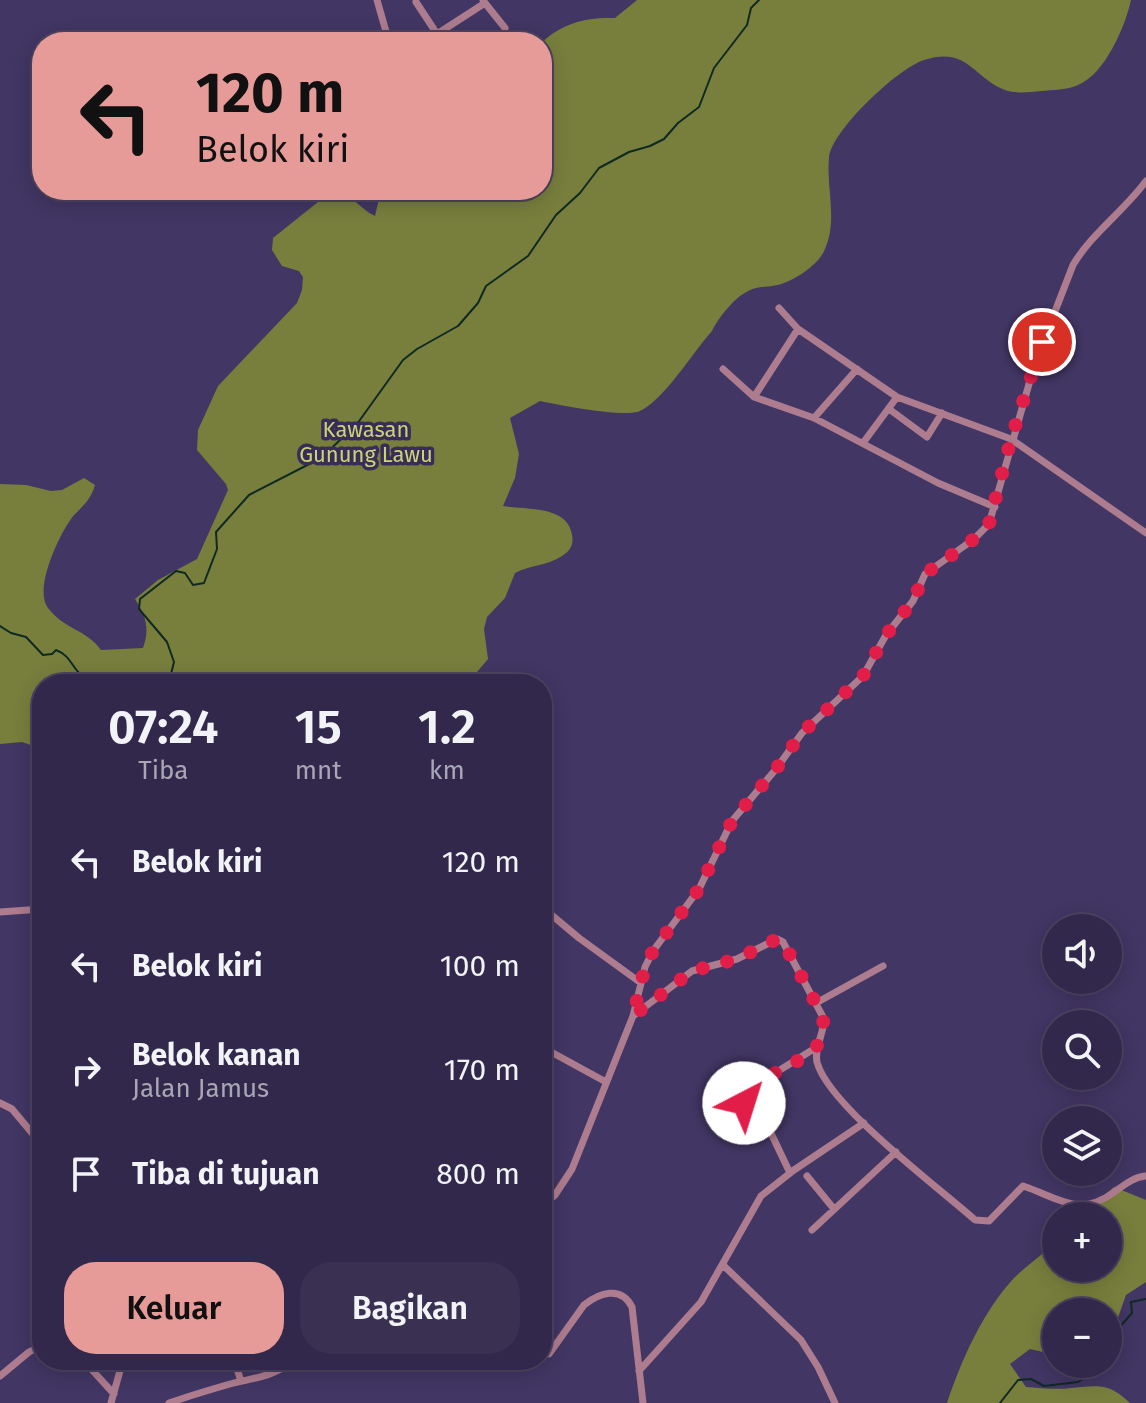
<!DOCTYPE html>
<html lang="id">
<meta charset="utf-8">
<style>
:root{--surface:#32284b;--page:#3a3052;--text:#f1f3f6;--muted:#a8a6b5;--line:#4d4463;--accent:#e69b98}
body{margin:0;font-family:"Fira Sans",sans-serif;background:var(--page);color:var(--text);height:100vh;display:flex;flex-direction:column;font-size:30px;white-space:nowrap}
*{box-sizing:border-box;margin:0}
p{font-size:26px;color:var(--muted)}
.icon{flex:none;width:44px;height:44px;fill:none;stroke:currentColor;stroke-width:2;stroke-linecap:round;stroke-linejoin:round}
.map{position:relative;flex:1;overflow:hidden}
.side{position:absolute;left:32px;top:674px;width:520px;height:696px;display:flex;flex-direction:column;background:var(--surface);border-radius:32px;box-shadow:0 4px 20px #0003,0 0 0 2px var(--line)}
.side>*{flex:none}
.banner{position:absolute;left:32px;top:32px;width:520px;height:168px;border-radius:32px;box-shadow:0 4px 20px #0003,0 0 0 2px var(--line);background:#e69b98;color:#111;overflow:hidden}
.fabs{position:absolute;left:1042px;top:914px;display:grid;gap:16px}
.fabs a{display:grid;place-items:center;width:80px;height:80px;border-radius:50%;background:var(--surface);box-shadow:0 4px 20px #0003,0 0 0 2px var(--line);font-size:40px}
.pin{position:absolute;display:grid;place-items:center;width:68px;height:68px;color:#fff;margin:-34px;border:4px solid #fff;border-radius:50%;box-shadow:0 2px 8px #0007}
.me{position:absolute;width:88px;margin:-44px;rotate:40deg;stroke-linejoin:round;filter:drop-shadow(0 0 6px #0008)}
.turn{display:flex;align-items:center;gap:28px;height:168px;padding:0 32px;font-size:36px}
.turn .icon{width:104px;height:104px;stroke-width:2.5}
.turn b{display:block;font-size:56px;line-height:68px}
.eta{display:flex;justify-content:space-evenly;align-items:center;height:136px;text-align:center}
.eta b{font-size:48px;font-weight:600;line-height:56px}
.primary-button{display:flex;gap:16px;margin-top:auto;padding:16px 32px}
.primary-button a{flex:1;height:92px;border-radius:32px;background:var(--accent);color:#111;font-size:32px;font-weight:600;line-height:92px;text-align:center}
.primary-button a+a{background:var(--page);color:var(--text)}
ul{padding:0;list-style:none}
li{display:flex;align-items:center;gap:24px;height:104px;padding:0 32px}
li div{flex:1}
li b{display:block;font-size:30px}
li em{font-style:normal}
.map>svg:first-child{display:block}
.forest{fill:#787f3d}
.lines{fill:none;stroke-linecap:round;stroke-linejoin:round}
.stream{stroke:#0f2a23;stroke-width:2}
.street{stroke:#ad7c8f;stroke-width:7}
.route{stroke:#e11d48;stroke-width:14;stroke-dasharray:0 25.2}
.labels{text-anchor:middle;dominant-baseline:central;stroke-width:7;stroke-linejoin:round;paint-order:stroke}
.park-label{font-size:22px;fill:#cad475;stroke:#382c58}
</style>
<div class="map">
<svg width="1146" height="1403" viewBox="0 0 1146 1403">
<rect width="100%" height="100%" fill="#423664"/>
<!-- forest -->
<path class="forest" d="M637 0H1131C1125 27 1105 74 1078 85 1067 90 1052 90 1041 91 1030 92 1016 94 1005 90 973 78 968 46 924 60 898 68 831 131 829 158 826 189 838 219 825 249 820 263 798 278 784 283 773 288 759 285 748 291 734 298 719 317 712 331 693 352 664 400 640 411 625 418 559 405 540 401L510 418 519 454 515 478 503 506C525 510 568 505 572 535 574 545 570 551 562 556 547 566 529 565 515 573L505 598 487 617 484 629 488 659 477 672 459 675V684H42V749L22 742 0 744V484L26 485 51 491 62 490 84 478 95 485C91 499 84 505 74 515 60 532 33 589 48 608 65 630 86 629 101 650L143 648C150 629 146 616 135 599L158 580 197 559 228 490 226 484 197 450 198 430 218 386 297 303 302 290 303 277 299 271 282 266 272 250 273 238 333 190C350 192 360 209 375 216L381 190H542V42C563 23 586 17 615 18Z
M1114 1187 1146 1200V1282L1126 1295 1108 1346V1312H1056V1355L1030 1349 1010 1364 1026 1387C1041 1388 1056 1390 1071 1388 1100 1386 1107 1382 1130 1403H947C961 1361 983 1311 1014 1278 1027 1265 1043 1255 1056 1241V1268H1108V1216H1080Z"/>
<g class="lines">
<!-- stream -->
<path class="stream" d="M0 626 11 633 26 637 43 655 52 654 56 650C77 658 70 678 101 684L115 676 142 684
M165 684 169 682 174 662 167 642 139 609 140 599 176 571 185 573 193 585 204 583 217 549 216 532 249 495 321 458 357 424 403 360 417 349 458 326 478 303 486 286 528 256 556 215 580 193 599 168 629 152 650 146 664 139 678 123 699 107 714 68 747 25 751 8 759 0
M1108 1359 1118 1329 1132 1313 1131 1302 1146 1299
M1000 1403 1018 1380 1031 1379 1044 1386 1078 1382 1106 1364"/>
<!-- street -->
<path class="street" d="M377 0 389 42
M416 2 437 34
M485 3 505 28
M431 42 437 34 485 3 483 0
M779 308 798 329 897 397 1011 439 1146 533
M798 329 754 397 814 418 938 483 995 507
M723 369 754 397
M889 409 927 437 942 413
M814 418 857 369
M863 443 897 397
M542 907 579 938 641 983
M0 912 42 909
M816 1003 883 966
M633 1016 692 971 737 959 777 939 783 942 824 1019C824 1034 814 1047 817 1062 828 1105 938 1187 975 1220L989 1221 1023 1186C1057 1197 1078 1218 1113 1193 1123 1186 1133 1177 1146 1176
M542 1047 606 1082
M0 1103 12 1109 42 1145
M790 1173 769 1129 748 1108 741 1094 817 1047
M807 1176 834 1209
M542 1206 555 1195 572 1169 633 1016 645 967 653 951 699 889 732 821 776 769 802 733 863 676 886 635 913 601 925 574 974 539 989 524 1035 363 1073 265C1092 233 1124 211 1146 181
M812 1230 896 1152
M724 1266 801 1340 818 1367 835 1403
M542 1353 549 1354 584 1305C599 1293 621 1285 632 1307L643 1403
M83 1360 114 1394
M234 1360 241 1381
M639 1371 701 1302 761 1196 794 1170 864 1123
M0 1376 29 1352 42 1345
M111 1403 123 1360
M169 1403C189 1396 209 1390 230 1384 252 1378 275 1377 293 1360"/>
</g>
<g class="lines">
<!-- route -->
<path class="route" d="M744 1103 741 1092C763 1077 795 1066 814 1049 823 1041 826 1023 821 1013L783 942 777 939 737 959 692 971 633 1016 645 967 653 951 699 889 732 821 776 769 802 733 863 676 886 635 913 601 925 574 974 539 989 524 1011 439 1042 342"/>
</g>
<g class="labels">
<!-- park labels -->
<g class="park-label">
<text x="366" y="429">Kawasan<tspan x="366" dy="25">Gunung Lawu</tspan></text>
</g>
</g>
</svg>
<div class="fabs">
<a><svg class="icon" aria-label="sound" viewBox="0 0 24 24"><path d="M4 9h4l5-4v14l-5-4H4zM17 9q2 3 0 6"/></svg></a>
<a><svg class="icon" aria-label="search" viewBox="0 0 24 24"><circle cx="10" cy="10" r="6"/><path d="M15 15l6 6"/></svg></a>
<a><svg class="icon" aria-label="layers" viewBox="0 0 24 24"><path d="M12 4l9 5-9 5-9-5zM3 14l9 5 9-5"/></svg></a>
<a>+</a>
<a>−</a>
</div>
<div class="pin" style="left:1042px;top:342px;background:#d93025"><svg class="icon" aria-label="arrive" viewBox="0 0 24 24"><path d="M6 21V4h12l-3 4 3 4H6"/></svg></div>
<svg class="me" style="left:744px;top:1103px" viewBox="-20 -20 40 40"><circle r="19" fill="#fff"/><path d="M0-13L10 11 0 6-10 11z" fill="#e11d48"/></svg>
<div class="banner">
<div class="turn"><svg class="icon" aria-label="left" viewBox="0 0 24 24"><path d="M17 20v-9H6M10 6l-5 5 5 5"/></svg><div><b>120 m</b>Belok kiri</div></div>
</div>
<section class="side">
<div class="eta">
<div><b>07:24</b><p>Tiba</p></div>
<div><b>15</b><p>mnt</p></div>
<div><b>1.2</b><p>km</p></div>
</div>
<ul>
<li><svg class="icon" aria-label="left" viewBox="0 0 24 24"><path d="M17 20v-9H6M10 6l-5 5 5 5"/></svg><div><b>Belok kiri</b></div><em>120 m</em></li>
<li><svg class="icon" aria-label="left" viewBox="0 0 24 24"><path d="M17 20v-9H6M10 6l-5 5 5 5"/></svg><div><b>Belok kiri</b></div><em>100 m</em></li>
<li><svg class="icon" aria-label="right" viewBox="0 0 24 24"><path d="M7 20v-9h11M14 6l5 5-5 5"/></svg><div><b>Belok kanan</b><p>Jalan Jamus</p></div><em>170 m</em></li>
<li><svg class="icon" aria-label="arrive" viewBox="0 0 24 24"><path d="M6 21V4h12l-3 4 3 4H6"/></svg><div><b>Tiba di tujuan</b></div><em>800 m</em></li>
</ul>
<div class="primary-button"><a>Keluar</a><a>Bagikan</a></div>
</section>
</div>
